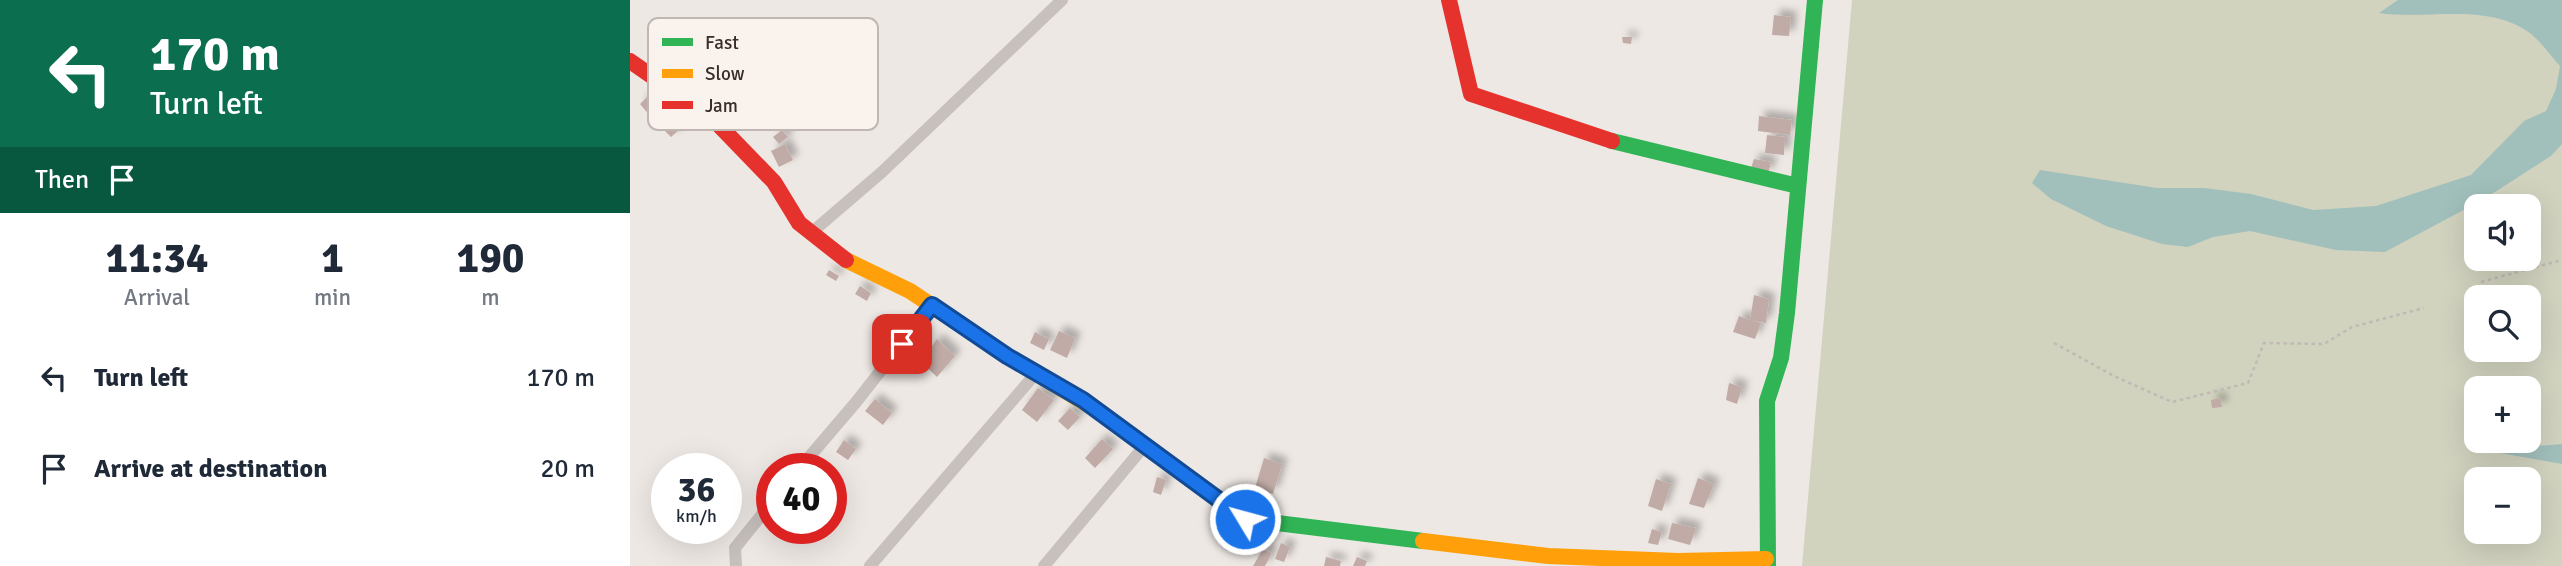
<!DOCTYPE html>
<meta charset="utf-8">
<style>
:root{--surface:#fff;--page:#f2f2f3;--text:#1f2937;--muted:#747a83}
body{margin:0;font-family:Signika,sans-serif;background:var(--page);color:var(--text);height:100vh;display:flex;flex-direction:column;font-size:26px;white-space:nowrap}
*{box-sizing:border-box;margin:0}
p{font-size:23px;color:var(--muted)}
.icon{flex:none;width:38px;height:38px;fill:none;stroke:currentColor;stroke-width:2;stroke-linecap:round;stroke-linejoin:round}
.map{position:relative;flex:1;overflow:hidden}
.side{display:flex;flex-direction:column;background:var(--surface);width:630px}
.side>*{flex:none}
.banner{background:#0b6e4f;color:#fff;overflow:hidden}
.tools{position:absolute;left:1834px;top:194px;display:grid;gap:14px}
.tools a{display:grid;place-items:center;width:77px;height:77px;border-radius:14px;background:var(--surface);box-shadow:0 7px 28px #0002;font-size:35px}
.speed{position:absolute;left:21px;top:453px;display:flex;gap:14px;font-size:35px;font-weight:700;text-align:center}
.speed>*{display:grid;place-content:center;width:91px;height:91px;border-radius:50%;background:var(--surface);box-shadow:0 7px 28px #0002;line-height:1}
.speed small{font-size:18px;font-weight:400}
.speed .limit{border:10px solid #d22;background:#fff;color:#111}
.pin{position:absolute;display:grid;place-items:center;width:60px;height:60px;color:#fff;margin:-30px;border-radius:14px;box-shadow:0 4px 10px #0006}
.me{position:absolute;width:77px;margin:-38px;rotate:307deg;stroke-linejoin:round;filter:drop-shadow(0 0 5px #0008)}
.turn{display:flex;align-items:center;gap:24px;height:147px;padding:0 35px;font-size:32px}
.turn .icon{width:91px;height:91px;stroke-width:2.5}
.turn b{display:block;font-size:49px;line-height:60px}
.then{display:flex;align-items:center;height:66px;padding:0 35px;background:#0003;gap:14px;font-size:26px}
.eta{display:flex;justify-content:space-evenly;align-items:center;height:119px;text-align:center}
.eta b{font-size:42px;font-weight:700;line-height:49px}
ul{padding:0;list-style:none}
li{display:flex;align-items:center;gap:21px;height:91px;padding:0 35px}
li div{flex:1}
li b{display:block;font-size:26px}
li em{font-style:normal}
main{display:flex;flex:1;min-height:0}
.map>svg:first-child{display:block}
.green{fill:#d1d3bf;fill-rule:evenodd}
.water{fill:#a1bfbb}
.building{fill:#c1aba6;filter:url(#shadow)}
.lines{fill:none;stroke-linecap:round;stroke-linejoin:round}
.path{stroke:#c0b9b5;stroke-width:2.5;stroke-dasharray:3.5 3.5;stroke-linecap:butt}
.street{stroke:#c7c0bd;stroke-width:12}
.fast{stroke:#30b455;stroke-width:16}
.slow{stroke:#ff9f0a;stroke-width:16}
.jam{stroke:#e5322d;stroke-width:16}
.route-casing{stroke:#114b97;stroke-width:18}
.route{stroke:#1a73e8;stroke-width:12}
.key{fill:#faf2ec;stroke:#c0b7b2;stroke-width:2}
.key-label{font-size:19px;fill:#382d2b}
</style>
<main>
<section class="side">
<div class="banner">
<div class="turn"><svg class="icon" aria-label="left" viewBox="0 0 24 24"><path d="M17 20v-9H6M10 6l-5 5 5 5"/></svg><div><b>170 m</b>Turn left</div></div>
<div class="then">Then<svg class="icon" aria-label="arrive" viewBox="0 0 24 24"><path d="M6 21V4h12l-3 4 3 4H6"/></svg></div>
</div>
<div class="eta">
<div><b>11:34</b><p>Arrival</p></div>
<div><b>1</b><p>min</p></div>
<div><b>190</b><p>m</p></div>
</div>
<ul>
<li><svg class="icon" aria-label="left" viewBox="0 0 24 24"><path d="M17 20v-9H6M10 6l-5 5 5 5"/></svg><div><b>Turn left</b></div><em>170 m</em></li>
<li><svg class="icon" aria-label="arrive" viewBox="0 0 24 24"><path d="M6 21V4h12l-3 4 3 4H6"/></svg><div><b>Arrive at destination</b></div><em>20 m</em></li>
</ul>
</section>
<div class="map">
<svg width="1932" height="566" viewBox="0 0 1932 566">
<defs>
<filter id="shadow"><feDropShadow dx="6" dy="-6" stdDeviation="3.5" flood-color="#0004"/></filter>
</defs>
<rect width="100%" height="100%" fill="#eee8e4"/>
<!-- green -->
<path class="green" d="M1222 0H1932V566H1172ZM1846 206H1899V259H1846ZM1846 298H1899V350H1846ZM1846 388H1899V441H1846ZM1846 480H1899V532H1846Z"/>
<!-- water -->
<path class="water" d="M1768 0H1932V144L1921 156 1854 199 1755 252 1706 250 1620 231 1583 237 1558 247 1532 244 1476 226 1421 199 1402 183 1410 170 1527 188H1574L1621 194 1683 210 1746 206 1841 175 1894 121 1916 111 1926 89 1930 66C1920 55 1909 39 1897 31 1854 3 1797 20 1749 13Z
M1932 444V464L1854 450Z"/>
<!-- building -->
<path class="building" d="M1144 15 1161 17 1159 36 1142 35Z
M992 37H1002L1001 44 993 43Z
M17 97 28 110 20 116 10 104Z
M135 112 142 119 133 130 125 123Z
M1129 116 1162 120 1160 135 1128 131Z
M37 119 49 130 41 137 30 126Z
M152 130 158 137 149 144 143 137Z
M1137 135 1155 137 1154 155 1135 153Z
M155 144 163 160 149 167 141 151Z
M1124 159 1141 162 1138 174 1120 171Z
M199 270 209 276 206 281 196 275Z
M230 286 241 293 237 301 225 294Z
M1124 295 1139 299 1136 323 1120 320 1131 323 1125 339 1103 332 1109 316 1120 320Z
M429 331 445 338 437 358 420 350Z
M405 332 419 339 414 350 400 343Z
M307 339 325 356 307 377 291 362Z
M1099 383 1112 387 1107 404 1096 400Z
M408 388 424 400 407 422 392 410Z
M1590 398 1592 407 1582 408 1581 400Z
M245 399 262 413 253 425 235 411Z
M440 408 450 417 438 430 428 421Z
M472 439 483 449 465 468 455 458Z
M214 440 226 449 218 460 206 452Z
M634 458 652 464 643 494 625 488Z
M527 477 536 480 531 495 523 492Z
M1068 478 1084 484 1074 508 1059 504Z
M1026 479 1041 484 1032 511 1018 506Z
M1042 523 1066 528 1060 545 1038 539Z
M161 528 172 535 167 541 157 535Z
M1022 529 1032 532 1028 545 1018 543Z
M615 536 625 543 618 554 607 548Z
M651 543 660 547 654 562 645 559Z
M633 549 642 553 635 566H623Z
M696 557 711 561 710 566H694Z
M727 557 737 561 735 566H723Z"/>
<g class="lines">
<!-- path -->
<path class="path" d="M1851 282 1932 260
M1424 343 1484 376 1542 402 1618 383 1634 343 1694 344 1722 327 1794 308"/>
<!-- street -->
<path class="street" d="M181 233 252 172 432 0
M169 469 227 401 302 305
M106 566 105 548 142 502
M240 566 407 372
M414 566 516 444"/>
<!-- fast -->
<path class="fast" d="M982 141 1168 186
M473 414 615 519 793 541
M1138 566 1137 401 1151 358 1157 313 1185 0"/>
<!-- slow -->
<path class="slow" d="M216 260 280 291 377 356 473 414
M793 541 918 556 1048 561 1136 559"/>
<!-- jam -->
<path class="jam" d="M819 0 841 94 982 141
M0 61 82 118 144 182 169 223 216 260"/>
</g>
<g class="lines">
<!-- route casing -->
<g class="route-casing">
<path id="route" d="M272 344 302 305 377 356 453 400 615 519"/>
</g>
<!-- route -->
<use href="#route" class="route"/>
</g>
<!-- legend -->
<rect x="18" y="18" width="230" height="112" rx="10" class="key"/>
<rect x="32" y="38" width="31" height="8" fill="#30b455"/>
<rect x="32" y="69" width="31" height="9" fill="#ff9f0a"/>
<rect x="32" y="101" width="31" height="8" fill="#e5322d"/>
<g class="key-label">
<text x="75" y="49">Fast</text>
<text x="75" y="80">Slow</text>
<text x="75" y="112">Jam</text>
</g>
</svg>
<div class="tools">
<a><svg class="icon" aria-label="sound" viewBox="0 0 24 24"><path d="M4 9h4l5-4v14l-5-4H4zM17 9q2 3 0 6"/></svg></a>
<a><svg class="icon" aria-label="search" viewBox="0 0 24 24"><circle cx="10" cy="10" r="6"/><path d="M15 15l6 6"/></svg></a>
<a>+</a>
<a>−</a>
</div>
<div class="speed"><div>36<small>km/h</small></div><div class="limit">40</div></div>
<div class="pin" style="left:272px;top:344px;background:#d93025"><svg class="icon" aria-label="arrive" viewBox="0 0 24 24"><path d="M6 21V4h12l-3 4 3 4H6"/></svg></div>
<svg class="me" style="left:615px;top:519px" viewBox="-20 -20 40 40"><circle r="17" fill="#1a73e8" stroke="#fff" stroke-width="3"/><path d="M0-11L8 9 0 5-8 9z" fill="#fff"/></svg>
</div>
</main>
